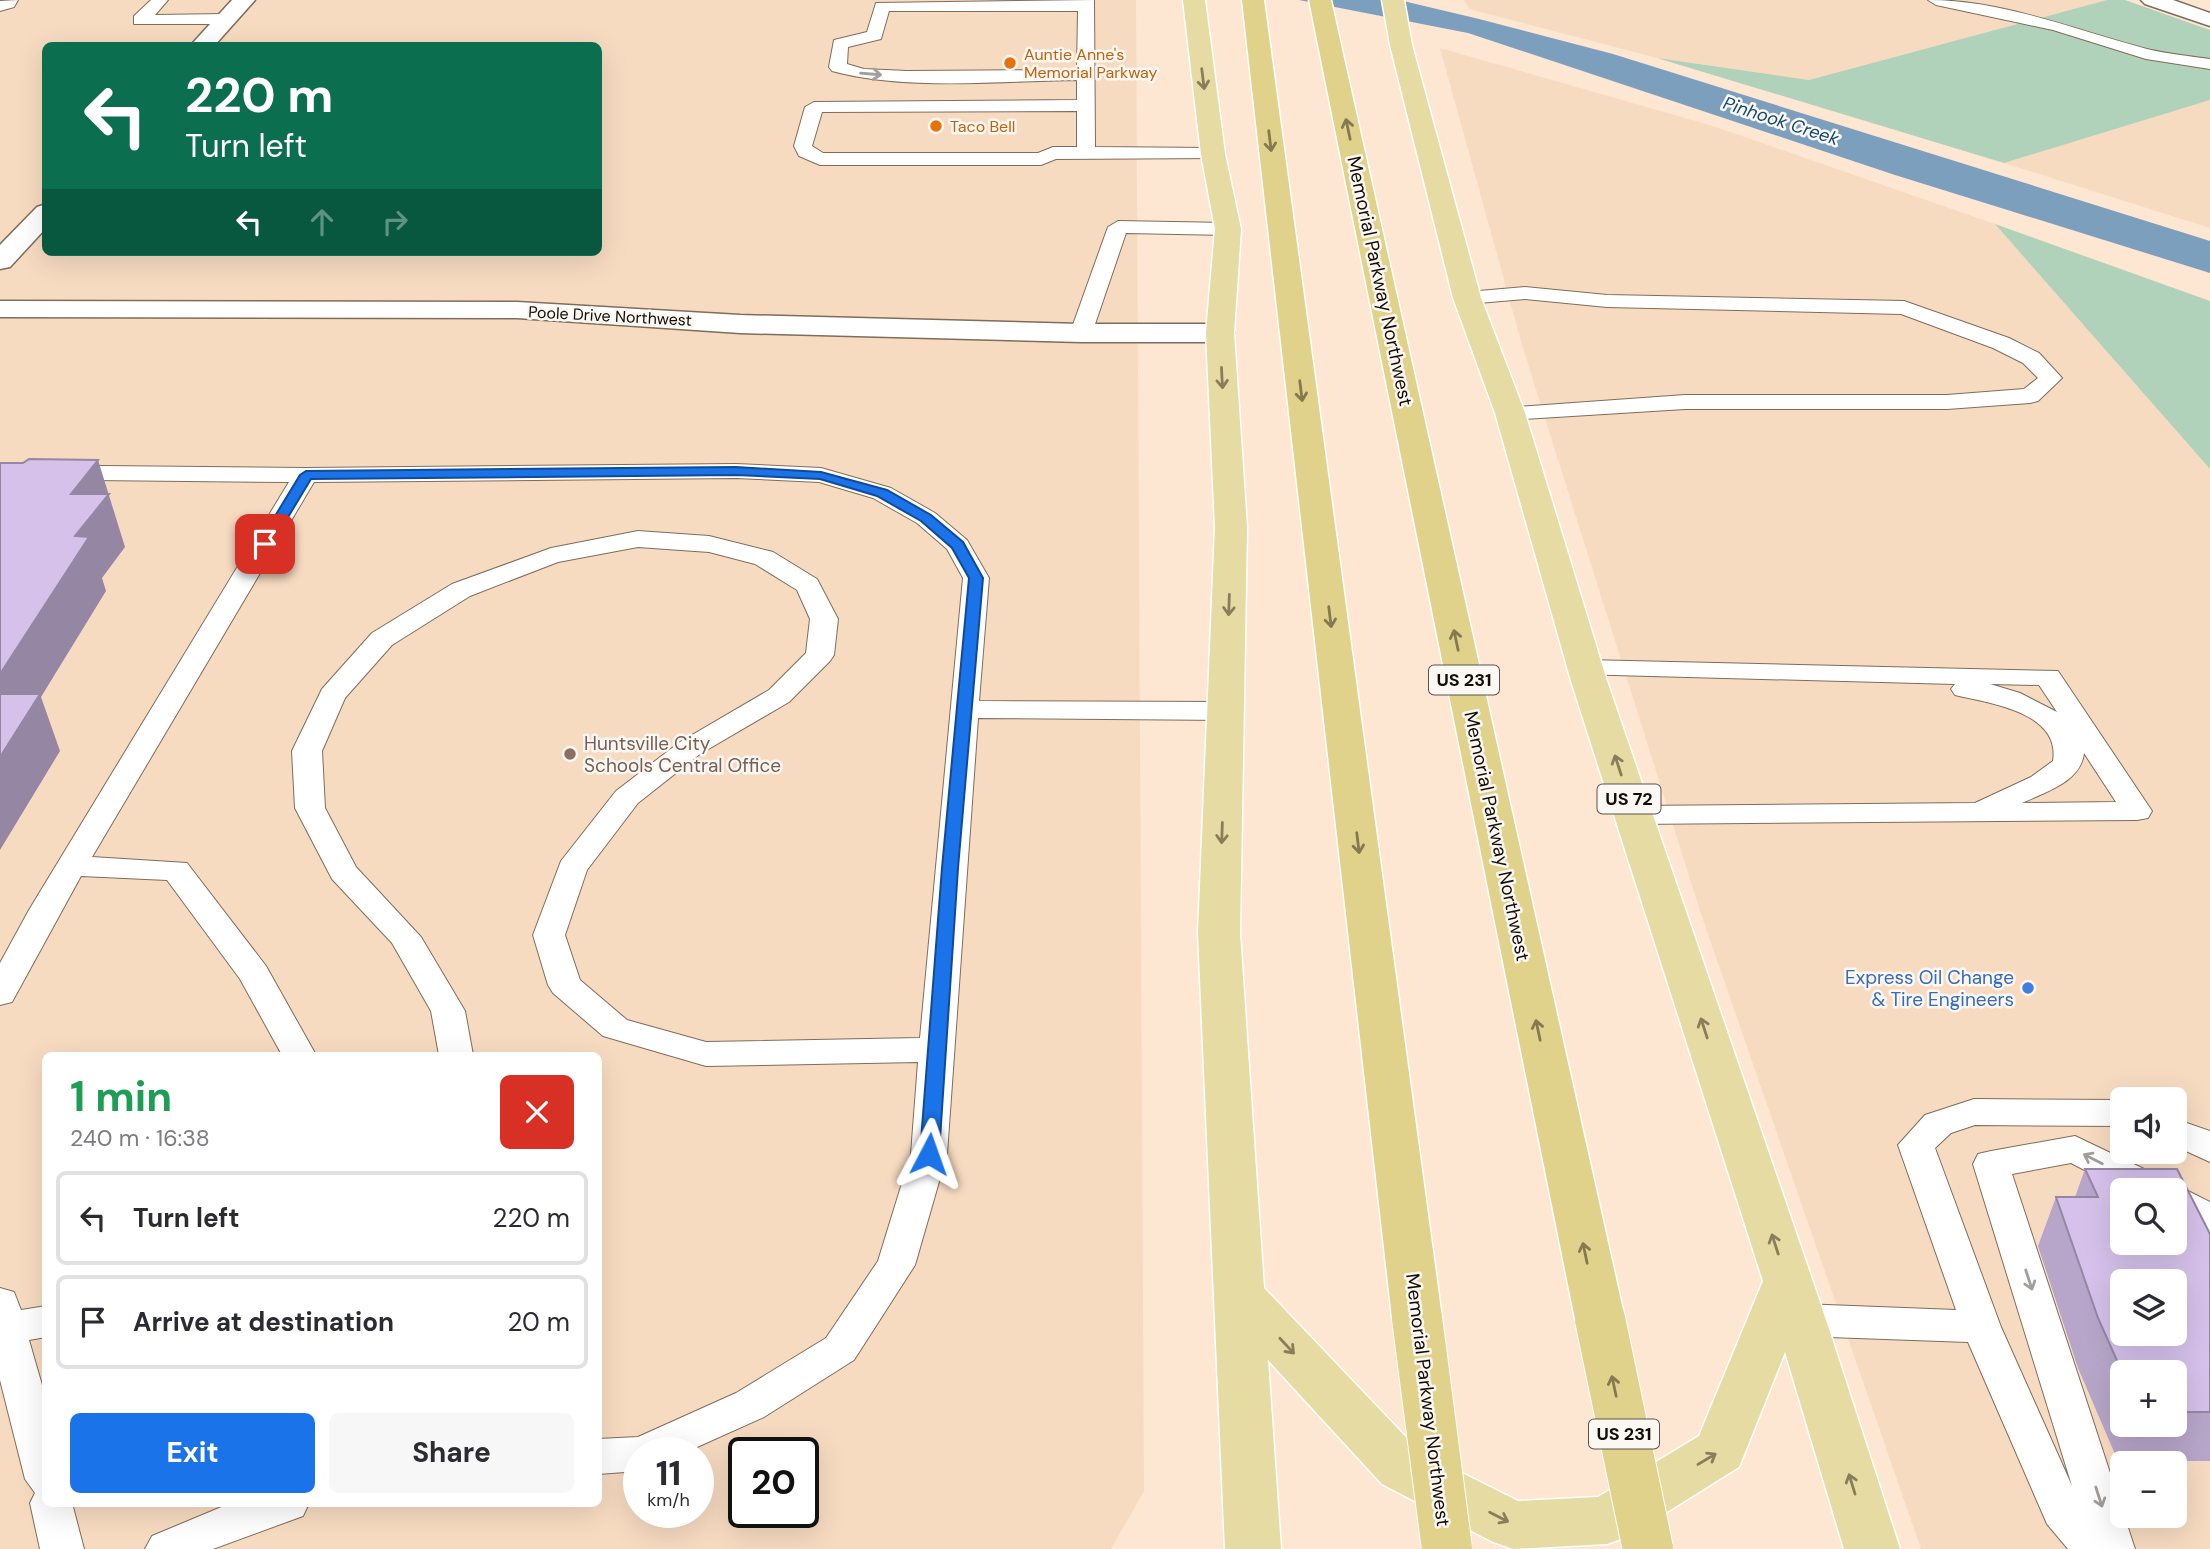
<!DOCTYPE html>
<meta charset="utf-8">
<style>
:root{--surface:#fff;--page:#f7f7f7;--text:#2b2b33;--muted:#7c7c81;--line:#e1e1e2;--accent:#1a73e8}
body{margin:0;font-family:"DM Sans",sans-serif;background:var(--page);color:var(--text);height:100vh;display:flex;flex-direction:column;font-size:26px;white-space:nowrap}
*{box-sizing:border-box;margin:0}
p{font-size:23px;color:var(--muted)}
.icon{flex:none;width:38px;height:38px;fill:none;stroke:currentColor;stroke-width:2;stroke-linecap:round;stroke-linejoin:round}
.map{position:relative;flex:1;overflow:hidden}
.details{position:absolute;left:42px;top:1052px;width:560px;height:455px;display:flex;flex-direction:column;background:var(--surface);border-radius:10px;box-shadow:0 7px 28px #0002}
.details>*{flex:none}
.hud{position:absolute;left:42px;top:42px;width:560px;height:214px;border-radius:10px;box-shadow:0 7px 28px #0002;background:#0b6e4f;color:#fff;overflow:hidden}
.fabs{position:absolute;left:2110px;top:1087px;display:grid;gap:14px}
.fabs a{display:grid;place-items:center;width:77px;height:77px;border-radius:10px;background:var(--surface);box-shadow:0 7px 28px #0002;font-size:35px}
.speed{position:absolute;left:623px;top:1437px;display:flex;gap:14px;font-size:35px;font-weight:700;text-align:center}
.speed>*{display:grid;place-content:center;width:91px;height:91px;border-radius:50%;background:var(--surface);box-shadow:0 7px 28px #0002;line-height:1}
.speed small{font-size:18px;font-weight:400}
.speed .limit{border:4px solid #111;border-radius:10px;background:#fff;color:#111}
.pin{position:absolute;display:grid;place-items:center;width:60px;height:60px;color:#fff;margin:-30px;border-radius:14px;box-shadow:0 4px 10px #0006}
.me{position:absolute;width:77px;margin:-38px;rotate:4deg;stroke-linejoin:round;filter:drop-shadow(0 0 5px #0008)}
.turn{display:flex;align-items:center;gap:24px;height:147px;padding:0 28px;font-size:32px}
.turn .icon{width:91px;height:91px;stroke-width:2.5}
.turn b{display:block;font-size:49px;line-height:60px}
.lanes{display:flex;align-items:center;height:66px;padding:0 28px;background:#0003;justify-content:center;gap:35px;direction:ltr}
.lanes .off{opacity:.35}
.round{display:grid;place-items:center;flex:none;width:74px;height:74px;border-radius:10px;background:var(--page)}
.head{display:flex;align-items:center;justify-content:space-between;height:119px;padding:0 28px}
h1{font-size:42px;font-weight:700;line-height:52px;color:#1e9e55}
.cta{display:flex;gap:14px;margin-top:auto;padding:14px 28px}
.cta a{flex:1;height:80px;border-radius:10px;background:var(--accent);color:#fff;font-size:28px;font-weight:700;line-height:80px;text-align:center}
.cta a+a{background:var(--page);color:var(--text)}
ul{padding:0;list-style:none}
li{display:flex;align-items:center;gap:21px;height:94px;margin:0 14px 10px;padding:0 14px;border:4px solid var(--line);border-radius:10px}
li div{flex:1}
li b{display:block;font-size:26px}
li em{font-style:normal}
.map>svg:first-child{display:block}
.built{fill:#f7dbc1;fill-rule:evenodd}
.green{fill:#b0d1ba}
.water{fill:#7d9fbe}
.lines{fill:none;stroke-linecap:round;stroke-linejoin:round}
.service-casing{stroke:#806c5a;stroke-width:2}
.minor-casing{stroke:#806c5a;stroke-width:3}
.trunk-casing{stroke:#fff;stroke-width:3}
.motorway-casing{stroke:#fff;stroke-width:3}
.service{fill:#fff;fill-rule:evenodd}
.minor{fill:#fff;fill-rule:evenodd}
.trunk{fill:#e6dba2;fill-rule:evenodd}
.motorway{fill:#e0d28b;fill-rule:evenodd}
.motorway-bridge-casing{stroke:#fff;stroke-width:52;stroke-linecap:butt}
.motorway-bridge{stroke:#e0d28b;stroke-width:50}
.wall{fill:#b7a6c9;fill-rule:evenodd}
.shaded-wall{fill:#9587a4}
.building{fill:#d5c1ea;stroke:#9587a4;stroke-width:2;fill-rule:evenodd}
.oneway{stroke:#a19e9c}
.oneway2{stroke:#887e5c}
.oneway3{stroke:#847950}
.route{fill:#1a73e8;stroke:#114b97;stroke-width:2}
.food-dot{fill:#e8710a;stroke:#fbf7f3;stroke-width:2.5}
.education-dot{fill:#8d6e63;stroke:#fbf7f3;stroke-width:2.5}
.shop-dot{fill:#3f7fe0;stroke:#fbf7f3;stroke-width:2.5}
.labels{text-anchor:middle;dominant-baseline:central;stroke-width:5;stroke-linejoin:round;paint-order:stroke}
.far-food-label{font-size:16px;fill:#c56008;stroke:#fbf7f3;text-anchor:start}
.far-street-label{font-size:16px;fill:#140d07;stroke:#fbf7f3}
.far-water-label{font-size:18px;font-style:italic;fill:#124973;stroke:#fbf7f3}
.shield{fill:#fbf7f3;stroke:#59534e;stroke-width:2}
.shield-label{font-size:18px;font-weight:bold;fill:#140d07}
.street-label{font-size:19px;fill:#140d07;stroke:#fbf7f3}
.education-label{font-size:19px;fill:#785e54;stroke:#fbf7f3;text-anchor:start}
.shop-label{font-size:19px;fill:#366cbe;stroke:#fbf7f3;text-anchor:end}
</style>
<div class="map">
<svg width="2210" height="1549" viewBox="0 0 2210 1549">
<rect width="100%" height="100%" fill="#fde6d2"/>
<!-- built -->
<path class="built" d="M0 0H1136L1144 1491 1111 1549H0ZM46 46H598V252H46ZM46 1055H598V1503H46ZM639 1452H698V1512H639ZM744 1452H803V1512H744Z
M1464 0H2107L1809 80 1657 58 1469 9Z
M1440 48 1713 126 1995 224 2210 469V1549H1921L1700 911 1522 345ZM2123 1099H2175V1152H2123ZM2123 1190H2175V1242H2123ZM2123 1281H2175V1334H2123ZM2123 1372H2175V1424H2123ZM2123 1463H2175V1516H2123Z
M2210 100V228L2004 163Z"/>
<!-- green -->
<path class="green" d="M2107 0H2125L2210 30V100L2004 163 1657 58 1809 80Z
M1995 224 2210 301V469Z"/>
<!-- water -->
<path class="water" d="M1299 0H1399L1479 19 1613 54 2210 241V273L1895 175 1468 33Z"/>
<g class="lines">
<!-- service casing -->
<g class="service-casing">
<path id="service" d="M18 0 14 7 0 11V1Z
M151 0H168L155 15 226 14 234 19 226 24H134V16Z
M1094 0 1095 147 1213 148 1223 154 1220 158 1056 159 1041 165H820L799 156 794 146 805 107 814 102 1077 100V80C1001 81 904 91 832 71L829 67 834 40 867 32 876 3ZM889 11H1078L1077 70 907 71 864 69 847 64 848 47 881 39ZM1077 111V147H1053L1038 153H823L812 146 822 112Z
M1928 0C2004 0 2074 30 2147 49 2167 54 2189 56 2210 59V69L2146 59 2053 30 1936 5Z
M1118 221 1228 223 1238 229 1228 235 1126 233 1092 333 1081 340 1073 338 1070 333 1108 227Z
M1525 287 1607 295 1904 301 2009 338 2039 353 2062 378 2038 401 2030 403 1947 409H1685L1510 420 1502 418 1498 413 1502 408 1685 395H1947L2024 389 2038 378 2023 363 1993 348 1901 314 1607 307 1525 299 1467 304 1456 298 1467 292Z
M736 464 821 468 891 488 935 513 967 540 989 578 979 701 1226 702 1236 705 1240 711 1236 717 1226 720 978 718 947 1154 915 1265 854 1360 764 1417 686 1452H639V1471L598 1474V1439L638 1437 736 1393 826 1338 878 1261 911 1154 918 1062 706 1066 603 1036 553 993 548 985 533 935 561 861 616 791 680 742 769 690 806 653 810 619 797 590 755 564 709 552 638 547 558 562 470 596 392 645 345 698 322 751 325 808 356 867 421 937 465 1011 473 1055H439L431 1011 392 943 332 879 295 808 292 751 322 689 372 633 452 584 551 548 638 531 709 536 773 552 817 579 838 619 834 655 830 661 789 702 700 754 638 803 587 870 565 935 580 980 627 1020 706 1042 920 1038 963 578 947 549 917 523 873 498 819 482 736 478 314 482 92 857 187 863 266 966 316 1055H282L240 979 167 880 81 876 12 1002 0 1005V963L29 910 289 482 0 479V465L306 468Z
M1586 660 2058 671 2152 811 2148 818 2137 820 1634 824 1623 822 1619 815 1623 808 1634 806 1975 803 2031 777 2053 761C2061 712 1989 703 1955 695L1951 689 1955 684 1576 674 1572 668 1576 662ZM1990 684 2039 685 2057 712 2020 693ZM2084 753 2116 802 2022 803C2045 792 2081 782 2084 753Z
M1974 1099 2123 1100V1126L1975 1125 1951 1133 1935 1148 2001 1327 2072 1486 1973 1164 1978 1154 1991 1151 2075 1136 2167 1180 2171 1188 2188 1191 2210 1202V1233L2175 1218V1190H2123L2071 1163 2012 1174 2135 1549H2068L2047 1524 1968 1342 1801 1336 1787 1331 1781 1320 1787 1309 1801 1304 1956 1310 1898 1145 1925 1115Z
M2175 1119 2210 1131V1162L2175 1146Z
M0 1288 14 1292 21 1310 46 1306V1337L29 1340 46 1399V1503H72L84 1549H40L30 1503 35 1493 25 1479 0 1380Z
M231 1503H309L303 1516 213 1549H145L152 1536Z"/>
</g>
<!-- minor casing -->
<g class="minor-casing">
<path id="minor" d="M232 0H255L214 46H190Z
M2141 0H2173L2210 13V26L2145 4Z
M46 204V228L10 267 0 269V245L37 207Z
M0 301 517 302 740 315 1081 324H1220L1230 327 1234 333 1230 339 1220 342H1081L740 333 517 318 0 317Z"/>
</g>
<!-- trunk casing -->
<g class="trunk-casing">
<path id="trunk" d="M1183 0H1205L1225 154 1241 229 1234 333 1247 527 1240 933 1264 1288 1420 1452 1518 1501 1598 1497 1699 1436 1763 1281 1571 681 1495 413 1453 298 1390 45 1382 0H1404L1412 45 1481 298 1525 413 1607 681 1826 1320 1900 1549H1844L1785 1352 1739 1467 1627 1537 1607 1544 1513 1549 1493 1542 1382 1484 1268 1360 1281 1549H1225L1198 933 1215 527 1206 333 1215 229 1201 154Z"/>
</g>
<!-- motorway casing -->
<g class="motorway-casing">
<path id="motorway" d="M1242 0H1264L1442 1318 1435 1332 1417 1338 1399 1332 1392 1318Z
M1309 0H1331L1625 1319 1618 1333 1600 1339 1582 1333 1575 1319Z"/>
</g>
<!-- service -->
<use href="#service" class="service"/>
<!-- minor -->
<use href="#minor" class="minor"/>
<!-- trunk -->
<use href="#trunk" class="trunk"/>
<!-- motorway -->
<use href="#motorway" class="motorway"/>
<!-- motorway-bridge casing -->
<g class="motorway-bridge-casing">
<path id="motorway-bridge" d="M1417 1318 1447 1549
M1600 1319 1648 1549"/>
</g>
<!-- motorway-bridge -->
<use href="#motorway-bridge" class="motorway-bridge"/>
</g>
<!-- wall -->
<path class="wall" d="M2085 1169 2210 1234V1461H2118L2078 1368 2038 1246 2056 1197H2075ZM2123 1372H2175V1424H2123Z"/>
<!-- shaded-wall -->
<path class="shaded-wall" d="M98 460 125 547 102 578 106 591 41 697 60 751 0 850V674L75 536 71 494Z"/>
<!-- building -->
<path class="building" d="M29 459 98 460 71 494H109L75 536 89 537 0 674V463H23Z
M0 694H40L0 757Z
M2085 1169H2177L2210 1234V1412H2175V1372H2123V1374L2098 1318 2056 1197H2098ZM2123 1190H2175V1242H2123ZM2123 1281H2175V1334H2123Z"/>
<!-- one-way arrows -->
<defs><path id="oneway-shaft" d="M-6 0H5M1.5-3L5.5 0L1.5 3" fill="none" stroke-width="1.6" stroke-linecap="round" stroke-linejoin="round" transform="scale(1.75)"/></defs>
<g class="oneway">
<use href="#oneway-shaft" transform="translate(871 74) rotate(5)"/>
<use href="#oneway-shaft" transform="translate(2093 1159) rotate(-153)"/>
<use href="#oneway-shaft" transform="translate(2029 1280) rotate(72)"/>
<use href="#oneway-shaft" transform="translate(2099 1497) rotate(72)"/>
</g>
<g class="oneway2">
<use href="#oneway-shaft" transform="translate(1203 79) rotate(83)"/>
<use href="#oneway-shaft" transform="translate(1222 378) rotate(87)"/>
<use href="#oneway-shaft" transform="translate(1229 605) rotate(92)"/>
<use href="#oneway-shaft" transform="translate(1618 765) rotate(-108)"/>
<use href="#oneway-shaft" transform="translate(1222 833) rotate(92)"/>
<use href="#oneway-shaft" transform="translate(1704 1028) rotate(-108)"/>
<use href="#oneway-shaft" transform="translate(1775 1244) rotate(-108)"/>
<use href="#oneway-shaft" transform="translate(1287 1346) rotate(47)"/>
<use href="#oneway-shaft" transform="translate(1707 1459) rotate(-31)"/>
<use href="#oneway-shaft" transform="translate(1852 1484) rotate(-107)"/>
<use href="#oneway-shaft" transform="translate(1499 1517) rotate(27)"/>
</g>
<g class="oneway3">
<use href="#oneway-shaft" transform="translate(1348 129) rotate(-102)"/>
<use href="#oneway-shaft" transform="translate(1270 141) rotate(83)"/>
<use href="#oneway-shaft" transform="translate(1301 391) rotate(83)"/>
<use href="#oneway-shaft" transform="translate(1330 617) rotate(83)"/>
<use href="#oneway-shaft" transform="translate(1456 640) rotate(-102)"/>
<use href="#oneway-shaft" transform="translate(1358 843) rotate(83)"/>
<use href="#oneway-shaft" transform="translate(1538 1030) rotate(-102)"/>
<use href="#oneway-shaft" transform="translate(1585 1253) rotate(-102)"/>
<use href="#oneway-shaft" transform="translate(1614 1386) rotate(-102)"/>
</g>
<!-- route -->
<path class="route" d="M736 467 821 472 887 490 931 515 963 542 983 578 958 868 939 1154 929 1161 920 1154 942 868 969 578 952 548 921 521 877 496 820 479 736 475 311 479 270 547 258 544 300 475 306 471Z"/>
<!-- markers -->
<g class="food-dot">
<circle cx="1010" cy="63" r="7"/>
<circle cx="936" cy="126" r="7"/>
</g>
<circle class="education-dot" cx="570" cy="754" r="7"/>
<circle class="shop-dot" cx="2028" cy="988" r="7"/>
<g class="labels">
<!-- far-food labels -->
<g class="far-food-label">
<text x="1024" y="54">Auntie Anne's<tspan x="1024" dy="18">Memorial Parkway</tspan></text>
<text x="950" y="126">Taco Bell</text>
</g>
<!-- far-street labels -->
<g class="far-street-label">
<text transform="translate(610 316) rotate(3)">Poole Drive Northwest</text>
</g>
<!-- far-water labels -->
<g class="far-water-label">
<text transform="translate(1781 121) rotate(18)">Pinhook Creek</text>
</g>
<!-- shield labels -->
<g class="shield">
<rect x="1429" y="665.5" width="70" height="29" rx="5"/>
<rect x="1597.5" y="784.5" width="63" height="29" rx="5"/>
<rect x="1589" y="1419.5" width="70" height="29" rx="5"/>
</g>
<g class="shield-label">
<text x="1464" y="680">US 231</text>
<text x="1629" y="799">US 72</text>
<text x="1624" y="1434">US 231</text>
</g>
<!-- street labels -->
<g class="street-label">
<text transform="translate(1380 281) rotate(78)">Memorial Parkway Northwest</text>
<text transform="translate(1497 836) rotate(78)">Memorial Parkway Northwest</text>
<text transform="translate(1428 1400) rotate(83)">Memorial Parkway Northwest</text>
</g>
<!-- education labels -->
<g class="education-label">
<text x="584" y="743">Huntsville City<tspan x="584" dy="22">Schools Central Office</tspan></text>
</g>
<!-- shop labels -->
<g class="shop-label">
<text x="2014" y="977">Express Oil Change<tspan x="2014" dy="22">&amp; Tire Engineers</tspan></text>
</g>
</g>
</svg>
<div class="fabs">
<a><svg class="icon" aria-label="sound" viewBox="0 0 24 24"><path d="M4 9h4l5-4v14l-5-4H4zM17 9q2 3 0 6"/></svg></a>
<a><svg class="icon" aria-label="search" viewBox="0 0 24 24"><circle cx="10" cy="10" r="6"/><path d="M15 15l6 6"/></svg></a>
<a><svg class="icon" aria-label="layers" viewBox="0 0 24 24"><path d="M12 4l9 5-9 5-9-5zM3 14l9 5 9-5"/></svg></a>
<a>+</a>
<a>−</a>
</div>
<div class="speed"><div>11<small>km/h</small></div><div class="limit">20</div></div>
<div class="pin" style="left:265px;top:544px;background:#d93025"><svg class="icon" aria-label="arrive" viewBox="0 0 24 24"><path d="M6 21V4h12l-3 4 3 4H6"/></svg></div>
<svg class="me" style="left:929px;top:1154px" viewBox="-20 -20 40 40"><path d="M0-17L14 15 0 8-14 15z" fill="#1a73e8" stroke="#fff" stroke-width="4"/></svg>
<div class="hud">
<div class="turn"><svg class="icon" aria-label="left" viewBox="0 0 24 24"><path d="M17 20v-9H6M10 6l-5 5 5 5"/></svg><div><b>220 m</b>Turn left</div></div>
<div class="lanes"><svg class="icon" aria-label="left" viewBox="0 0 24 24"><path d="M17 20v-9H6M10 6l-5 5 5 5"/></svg><svg class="icon off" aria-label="ahead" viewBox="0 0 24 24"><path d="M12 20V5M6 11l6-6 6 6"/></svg><svg class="icon off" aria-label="right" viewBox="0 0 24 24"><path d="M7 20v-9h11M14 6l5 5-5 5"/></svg></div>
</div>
<section class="details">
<div class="head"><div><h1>1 min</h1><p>240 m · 16:38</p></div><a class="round" style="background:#d93025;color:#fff"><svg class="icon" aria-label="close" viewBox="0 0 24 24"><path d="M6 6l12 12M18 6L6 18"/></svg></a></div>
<ul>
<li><svg class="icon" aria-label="left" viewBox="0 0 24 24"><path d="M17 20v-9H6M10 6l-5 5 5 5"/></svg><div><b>Turn left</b></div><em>220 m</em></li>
<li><svg class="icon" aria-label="arrive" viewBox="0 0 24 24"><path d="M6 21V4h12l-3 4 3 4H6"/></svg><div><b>Arrive at destination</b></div><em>20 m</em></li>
</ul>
<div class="cta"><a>Exit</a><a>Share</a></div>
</section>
</div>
